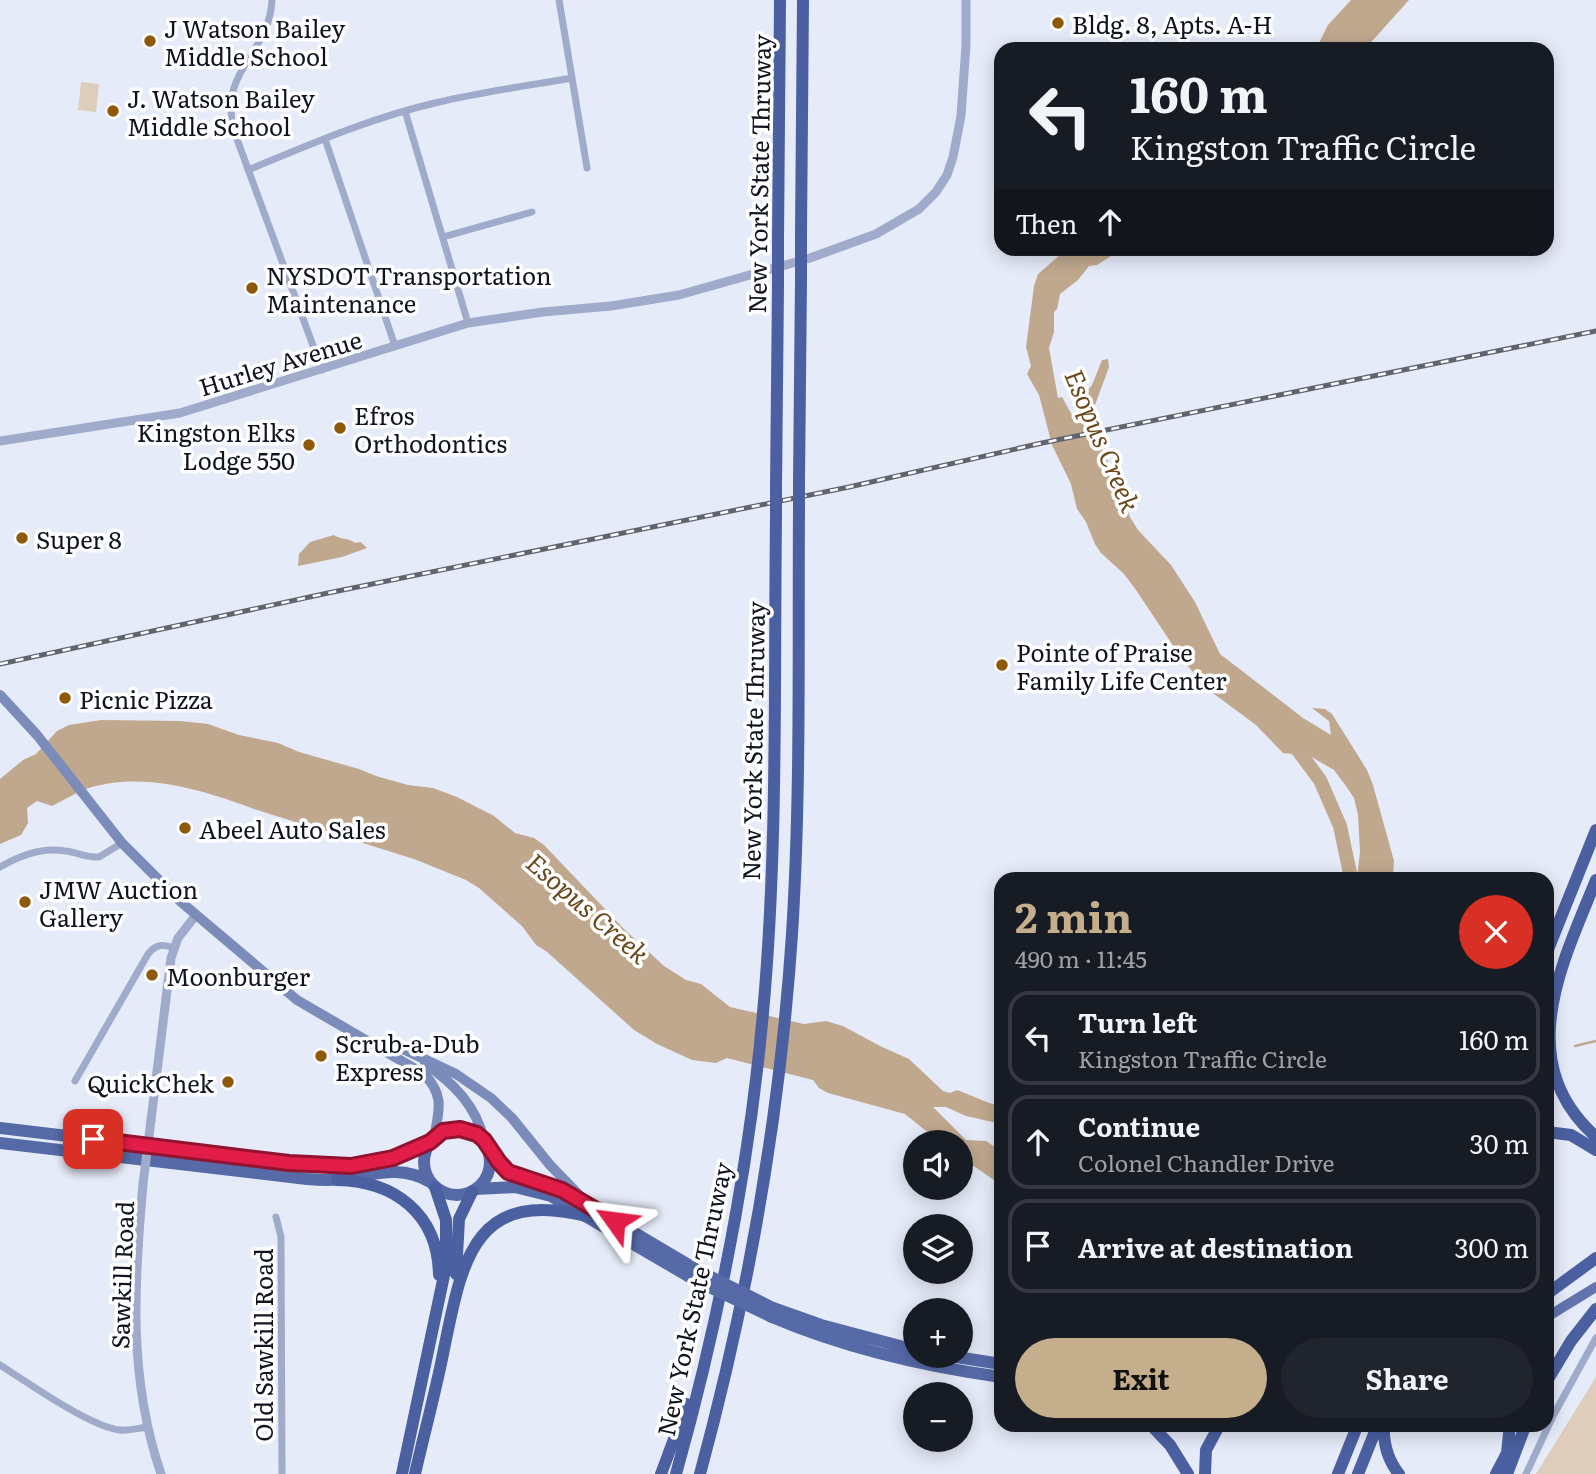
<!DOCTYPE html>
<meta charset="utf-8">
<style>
:root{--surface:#171b24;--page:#20242c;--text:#f1f3f6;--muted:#9ea1a6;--line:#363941;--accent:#c4ae8b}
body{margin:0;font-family:Literata,serif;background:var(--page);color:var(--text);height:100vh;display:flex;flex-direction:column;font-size:26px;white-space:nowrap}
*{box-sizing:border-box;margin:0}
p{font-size:23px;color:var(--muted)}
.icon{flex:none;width:38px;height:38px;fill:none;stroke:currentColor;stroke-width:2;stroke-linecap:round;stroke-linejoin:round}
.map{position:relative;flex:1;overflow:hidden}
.sheet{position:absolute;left:994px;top:872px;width:560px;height:560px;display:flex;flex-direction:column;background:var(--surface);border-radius:21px;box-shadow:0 4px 18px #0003}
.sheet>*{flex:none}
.banner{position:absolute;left:994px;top:42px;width:560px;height:214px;border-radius:21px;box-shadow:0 4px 18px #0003;background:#171b24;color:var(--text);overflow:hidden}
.controls{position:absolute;left:903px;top:1130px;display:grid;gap:14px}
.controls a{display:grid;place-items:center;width:70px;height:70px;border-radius:50%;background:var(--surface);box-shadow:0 4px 18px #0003;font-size:35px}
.pin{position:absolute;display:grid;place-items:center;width:60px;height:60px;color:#fff;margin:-30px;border-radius:14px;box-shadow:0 4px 10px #0006}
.me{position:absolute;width:77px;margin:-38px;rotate:301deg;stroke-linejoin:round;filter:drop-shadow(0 0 5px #0008)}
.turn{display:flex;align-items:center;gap:24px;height:147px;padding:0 21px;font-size:32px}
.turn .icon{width:91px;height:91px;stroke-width:2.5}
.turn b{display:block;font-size:49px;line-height:60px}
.then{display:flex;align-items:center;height:66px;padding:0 21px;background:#0003;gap:14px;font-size:26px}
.round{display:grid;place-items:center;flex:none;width:74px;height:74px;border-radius:37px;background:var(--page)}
.summary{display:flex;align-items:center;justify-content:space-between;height:119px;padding:0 21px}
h1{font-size:42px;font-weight:700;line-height:52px;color:var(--accent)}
.button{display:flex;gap:14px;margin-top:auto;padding:14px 21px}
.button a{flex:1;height:80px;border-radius:42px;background:var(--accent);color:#111;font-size:28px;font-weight:700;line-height:80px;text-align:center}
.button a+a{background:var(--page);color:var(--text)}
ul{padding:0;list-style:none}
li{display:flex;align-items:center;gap:21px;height:94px;margin:0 14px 10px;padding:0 7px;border:4px solid var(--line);border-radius:21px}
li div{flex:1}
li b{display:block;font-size:26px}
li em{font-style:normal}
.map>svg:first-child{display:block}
.green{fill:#decdba}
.water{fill:#c0a88e}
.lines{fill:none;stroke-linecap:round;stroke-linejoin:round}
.stream{stroke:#c0a88e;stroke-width:2.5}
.river{stroke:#c0a88e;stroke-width:14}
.minor{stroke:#a0abcb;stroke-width:7}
.tertiary{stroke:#a0abcb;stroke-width:9}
.secondary{stroke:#7b8cba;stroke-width:10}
.primary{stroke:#6174ad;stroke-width:10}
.trunk{stroke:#566aa7;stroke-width:12}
.motorway{stroke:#4b60a1;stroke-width:12}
.rail-casing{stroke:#606470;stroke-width:5}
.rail{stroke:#fff;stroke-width:2.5;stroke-dasharray:8;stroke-linecap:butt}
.tertiary-bridge{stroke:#a0abcb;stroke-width:9}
.trunk-bridge{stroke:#566aa7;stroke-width:12}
.motorway-bridge{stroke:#4b60a1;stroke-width:12}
.route-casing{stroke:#92132f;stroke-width:18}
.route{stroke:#e11d48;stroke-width:12}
.poi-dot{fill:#8e5a09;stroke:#fff;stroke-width:2.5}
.labels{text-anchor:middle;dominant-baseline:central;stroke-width:7;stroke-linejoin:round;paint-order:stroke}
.poi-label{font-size:24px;fill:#10141f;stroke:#fff;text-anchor:start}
.street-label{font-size:24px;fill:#10141f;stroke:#fff}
.water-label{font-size:26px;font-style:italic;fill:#6c491d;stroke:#fff}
</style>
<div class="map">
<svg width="1596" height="1474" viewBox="0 0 1596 1474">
<rect width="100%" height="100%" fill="#e6ebf9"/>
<!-- green -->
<path class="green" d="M81 82 99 84 96 112 78 110Z
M1596 1377V1474H1536Z"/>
<!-- water -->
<path class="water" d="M1351 0H1409L1365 49H1316L1328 25Z
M1068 248 1122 249 1097 265 1089 266 1078 280 1060 294 1057 309 1054 312V332L1049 348 1058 398 1062 397 1072 415 1075 414 1084 395 1092 385 1102 360 1108 359 1109 367 1092 413 1093 430 1117 481 1130 517 1138 530 1171 565 1195 602 1220 654 1303 718 1331 735 1329 721 1312 708 1325 709 1332 714 1367 770 1373 785 1394 861 1393 878H1357L1360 852 1358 815 1354 798 1346 786 1334 770 1310 756 1283 753 1256 725 1210 691 1184 662 1136 590 1124 574 1101 553 1095 544 1086 522 1077 509 1071 484 1052 445 1039 395 1027 374 1031 366 1026 347 1034 286 1038 274Z
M334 535C340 540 348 537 355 543L361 542 367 548 342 557 298 566 299 554 310 542Z
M101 720 180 721 208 724 239 735 278 743 299 752 359 769 376 776 408 785 433 788 457 797 494 816 515 833 534 838 544 845 624 929 664 966 686 980 701 984 730 1007 804 1024 826 1021 843 1026 880 1046 909 1059 943 1091 950 1093 957 1090C972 1095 985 1103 1001 1106V1124L966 1116 946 1107H933L966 1140 986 1141 1001 1151V1185L961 1157V1143H941L905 1114 828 1093 819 1088 813 1080 727 1058 716 1063 692 1060 657 1044 634 1030 546 951 536 945 522 926 479 888 466 880 414 859 254 809C205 791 149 773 96 786 81 789 65 800 52 806L37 801 27 808 28 823 21 835 0 844V779L23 760 36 754 57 731 69 725Z"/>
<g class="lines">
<!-- stream -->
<path class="stream" d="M1575 1046 1596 1041"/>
<!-- river -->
<path class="river" d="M1291 741 1320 780 1340 826 1351 878"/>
<!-- minor -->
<path class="minor" d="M272 0C269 56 218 69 234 131L322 370
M559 0 587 168
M405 111 468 323
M325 139 395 346
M248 170C309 145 370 118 435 103 480 92 526 86 572 78
M443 237 532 212
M0 867C19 856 43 847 65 851 77 852 87 858 99 857L122 843
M75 1081 148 954C156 944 163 944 174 948
M276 1217 281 1237 282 1474
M0 1365C27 1382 90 1427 120 1430 129 1431 139 1428 148 1427
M1526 1474 1553 1416 1596 1338"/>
<!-- tertiary -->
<path class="tertiary" d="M0 441 180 413 468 323 543 312 611 306 679 295 810 258 876 234 919 209 936 192 947 175 953 157 961 116 966 45V0
M151 1120 171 958 178 938 196 915
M143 1184C134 1284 128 1377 161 1474"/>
<!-- secondary -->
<path class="secondary" d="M0 695 37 735 122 843 181 902 297 1000 424 1074C445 1096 439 1110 434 1138
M386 1041 456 1074 491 1098 512 1118 550 1165 583 1199
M425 1064C454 1083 476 1106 484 1140"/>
<!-- primary -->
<path class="primary" d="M1547 1317 1596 1287"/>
<!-- trunk -->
<path class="trunk" d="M0 1128 270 1160 336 1166 380 1161 430 1142
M424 1162a33 33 0 1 1 66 0a33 33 0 1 1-66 0Z
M0 1143 307 1179C318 1180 330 1181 341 1179 372 1175 401 1164 430 1182
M487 1146 508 1172 562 1190 697 1270
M476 1189 515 1187 551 1196 695 1280
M773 1308 821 1325 915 1350
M772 1317C845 1348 922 1366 1001 1377
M950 1356 1001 1364"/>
<!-- motorway -->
<path class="motorway" d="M801 233 803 0
M778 240 780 0
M799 481 801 280
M776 486 778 286
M1596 880C1561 966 1512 1062 1596 1137
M1547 952 1596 830
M1547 1132 1571 1135 1596 1150
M337 1180C395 1181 438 1214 439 1275
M456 1274 459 1219 472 1192
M1547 1294 1596 1258
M1547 1381 1571 1341 1596 1309
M1150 1424 1170 1445 1188 1474
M1384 1424C1383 1443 1387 1459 1399 1474
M402 1474 446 1266V1220L435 1187
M415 1474C424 1434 435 1394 443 1354 462 1262 472 1186 590 1217
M661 1474 687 1404
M676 1474C718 1324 749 1168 763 1013 778 848 774 682 776 517
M700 1474C748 1297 780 1116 792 934 801 793 798 652 799 511
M1205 1474 1206 1450 1220 1424
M1338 1474 1358 1424
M1358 1474 1378 1424
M1496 1474 1507 1453 1510 1424
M1507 1474 1526 1424"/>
<!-- rail casing -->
<g class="rail-casing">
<path id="rail" d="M0 664 328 593 849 487 1042 443 1596 331"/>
</g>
<!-- rail -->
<use href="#rail" class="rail"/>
<!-- tertiary-bridge -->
<path class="tertiary-bridge" d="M143 1184 151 1120"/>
<!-- trunk-bridge -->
<path class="trunk-bridge" d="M697 1270 773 1308
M695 1280 772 1317"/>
<!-- motorway-bridge -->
<path class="motorway-bridge" d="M801 280V233
M778 286V240
M799 511V481
M776 517V486"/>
</g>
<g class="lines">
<!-- route casing -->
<g class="route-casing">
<path id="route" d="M93 1139 289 1163 351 1166 393 1158 430 1142 443 1131 460 1129 477 1134 484 1140 499 1162 508 1172 562 1190 615 1221"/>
</g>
<!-- route -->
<use href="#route" class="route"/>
</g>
<!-- markers -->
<g class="poi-dot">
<circle cx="1058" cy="23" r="7"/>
<circle cx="150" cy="41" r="7"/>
<circle cx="113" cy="111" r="7"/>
<circle cx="252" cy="288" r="7"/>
<circle cx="340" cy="428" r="7"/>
<circle cx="309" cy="445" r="7"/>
<circle cx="22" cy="538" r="7"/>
<circle cx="1002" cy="665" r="7"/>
<circle cx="65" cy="698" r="7"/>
<circle cx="185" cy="828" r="7"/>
<circle cx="25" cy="902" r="7"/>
<circle cx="152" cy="975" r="7"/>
<circle cx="321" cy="1056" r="7"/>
<circle cx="228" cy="1082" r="7"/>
</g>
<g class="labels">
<!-- poi labels -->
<g class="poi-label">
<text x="1072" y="23">Bldg. 8, Apts. A-H</text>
<text x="164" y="27">J Watson Bailey<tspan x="164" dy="28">Middle School</tspan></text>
<text x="127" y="97">J. Watson Bailey<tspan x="127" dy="28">Middle School</tspan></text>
<text x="266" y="274">NYSDOT Transportation<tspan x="266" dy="28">Maintenance</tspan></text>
<text x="354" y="414">Efros<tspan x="354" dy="28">Orthodontics</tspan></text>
<text x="295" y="431" text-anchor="end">Kingston Elks<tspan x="295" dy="28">Lodge 550</tspan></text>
<text x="36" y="538">Super 8</text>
<text x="1016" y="651">Pointe of Praise<tspan x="1016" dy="28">Family Life Center</tspan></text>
<text x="79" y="698">Picnic Pizza</text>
<text x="199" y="828">Abeel Auto Sales</text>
<text x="39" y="888">JMW Auction<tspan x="39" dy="28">Gallery</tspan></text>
<text x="166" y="975">Moonburger</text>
<text x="335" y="1042">Scrub-a-Dub<tspan x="335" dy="28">Express</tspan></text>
<text x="214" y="1082" text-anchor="end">QuickChek</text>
</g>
<!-- street labels -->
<g class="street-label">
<text transform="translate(758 174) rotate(-89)">New York State Thruway</text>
<text transform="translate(280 362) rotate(-17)">Hurley Avenue</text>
<text transform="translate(752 741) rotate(-89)">New York State Thruway</text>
<text transform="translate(121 1275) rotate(-88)">Sawkill Road</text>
<text transform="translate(693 1299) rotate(-78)">New York State Thruway</text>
<text transform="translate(262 1345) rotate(-90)">Old Sawkill Road</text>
</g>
<!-- water labels -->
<g class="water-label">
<text transform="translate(1104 440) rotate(67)">Esopus Creek</text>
<text transform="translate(589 907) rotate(41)">Esopus Creek</text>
</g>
</g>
</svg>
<div class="controls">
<a><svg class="icon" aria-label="sound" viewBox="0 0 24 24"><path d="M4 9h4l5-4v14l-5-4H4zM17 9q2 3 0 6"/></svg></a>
<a><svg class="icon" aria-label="layers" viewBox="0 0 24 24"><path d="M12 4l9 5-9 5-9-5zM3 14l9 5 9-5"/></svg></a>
<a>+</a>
<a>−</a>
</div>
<div class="pin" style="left:93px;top:1139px;background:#d93025"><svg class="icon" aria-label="arrive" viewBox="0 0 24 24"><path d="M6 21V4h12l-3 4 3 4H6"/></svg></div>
<svg class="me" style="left:615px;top:1221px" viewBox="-20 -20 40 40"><path d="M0-17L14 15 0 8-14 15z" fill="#e11d48" stroke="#fff" stroke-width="4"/></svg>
<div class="banner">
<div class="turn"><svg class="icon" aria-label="left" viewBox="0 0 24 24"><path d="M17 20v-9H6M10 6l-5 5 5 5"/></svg><div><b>160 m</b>Kingston Traffic Circle</div></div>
<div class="then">Then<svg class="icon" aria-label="ahead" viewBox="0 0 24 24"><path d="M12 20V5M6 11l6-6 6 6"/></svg></div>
</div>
<section class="sheet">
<div class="summary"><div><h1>2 min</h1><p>490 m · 11:45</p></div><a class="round" style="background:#d93025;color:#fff"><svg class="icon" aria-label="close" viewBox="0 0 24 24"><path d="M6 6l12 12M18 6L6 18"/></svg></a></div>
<ul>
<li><svg class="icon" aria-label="left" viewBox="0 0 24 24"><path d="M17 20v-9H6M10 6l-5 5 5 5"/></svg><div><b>Turn left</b><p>Kingston Traffic Circle</p></div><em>160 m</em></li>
<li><svg class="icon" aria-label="ahead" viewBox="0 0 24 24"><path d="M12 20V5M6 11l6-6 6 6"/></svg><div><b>Continue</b><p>Colonel Chandler Drive</p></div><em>30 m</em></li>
<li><svg class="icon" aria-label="arrive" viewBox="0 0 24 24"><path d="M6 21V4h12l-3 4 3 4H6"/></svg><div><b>Arrive at destination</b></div><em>300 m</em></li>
</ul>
<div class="button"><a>Exit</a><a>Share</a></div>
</section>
</div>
